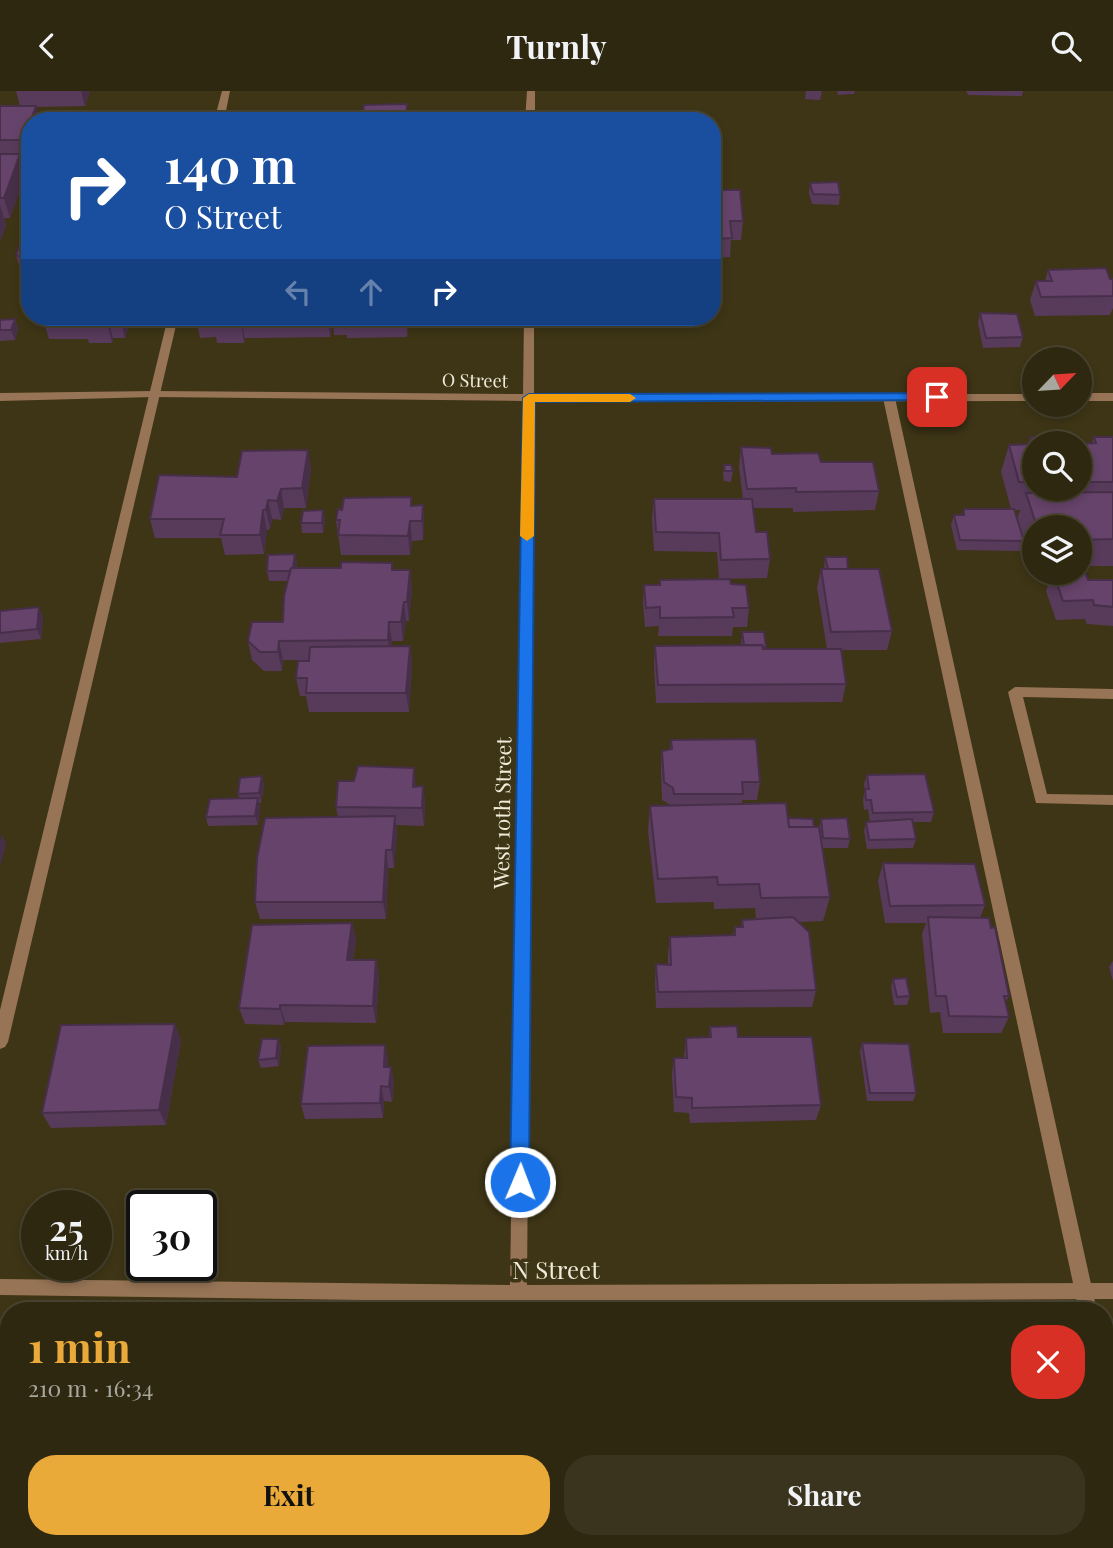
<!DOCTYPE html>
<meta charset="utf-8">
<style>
:root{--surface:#2e2810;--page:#3a341e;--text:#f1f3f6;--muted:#a7a69f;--line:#494430;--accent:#eaaa39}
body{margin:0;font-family:"Playfair Display",serif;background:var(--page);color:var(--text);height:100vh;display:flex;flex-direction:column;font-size:26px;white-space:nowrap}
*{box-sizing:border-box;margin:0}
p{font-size:23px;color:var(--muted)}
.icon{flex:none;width:38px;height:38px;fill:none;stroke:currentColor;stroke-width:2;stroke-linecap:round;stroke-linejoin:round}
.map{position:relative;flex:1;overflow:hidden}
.details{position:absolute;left:0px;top:1211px;width:1113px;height:247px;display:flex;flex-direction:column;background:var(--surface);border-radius:28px 28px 0 0;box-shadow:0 4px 10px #0003,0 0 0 2px var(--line)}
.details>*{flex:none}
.top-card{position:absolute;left:21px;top:21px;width:700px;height:214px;border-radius:28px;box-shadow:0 4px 10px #0003,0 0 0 2px var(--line);background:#1a4fa0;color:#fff;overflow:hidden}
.needle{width:46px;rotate:65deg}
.buttons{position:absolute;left:1022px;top:256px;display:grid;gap:14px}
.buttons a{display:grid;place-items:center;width:70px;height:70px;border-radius:50%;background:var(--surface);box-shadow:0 4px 10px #0003,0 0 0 2px var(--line);font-size:35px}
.speed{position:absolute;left:21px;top:1099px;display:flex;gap:14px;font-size:35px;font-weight:700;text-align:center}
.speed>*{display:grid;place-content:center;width:91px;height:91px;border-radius:50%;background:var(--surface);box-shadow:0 4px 10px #0003,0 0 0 2px var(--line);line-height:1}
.speed small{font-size:18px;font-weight:400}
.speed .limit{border:4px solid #111;border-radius:10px;background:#fff;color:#111}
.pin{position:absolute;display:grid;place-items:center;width:60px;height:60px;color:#fff;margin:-30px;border-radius:14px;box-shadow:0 4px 10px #0006}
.me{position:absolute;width:77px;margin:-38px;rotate:1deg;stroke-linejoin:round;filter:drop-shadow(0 0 5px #0008)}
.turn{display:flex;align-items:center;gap:24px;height:147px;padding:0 28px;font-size:32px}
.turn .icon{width:91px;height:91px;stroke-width:2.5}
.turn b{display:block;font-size:49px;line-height:60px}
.lanes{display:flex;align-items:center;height:66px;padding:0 28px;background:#0003;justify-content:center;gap:35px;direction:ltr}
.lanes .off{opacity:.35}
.round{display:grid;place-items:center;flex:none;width:74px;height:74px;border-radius:28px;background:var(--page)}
.head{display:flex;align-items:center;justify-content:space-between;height:119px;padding:0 28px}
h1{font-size:42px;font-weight:700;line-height:52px;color:var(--accent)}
.action{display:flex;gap:14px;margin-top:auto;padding:14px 28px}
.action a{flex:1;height:80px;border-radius:28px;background:var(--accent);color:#111;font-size:28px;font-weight:700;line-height:80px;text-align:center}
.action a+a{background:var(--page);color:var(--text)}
header{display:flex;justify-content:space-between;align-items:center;height:91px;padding:0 28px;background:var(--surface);font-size:32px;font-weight:700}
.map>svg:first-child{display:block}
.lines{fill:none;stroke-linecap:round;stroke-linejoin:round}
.lane{fill:#977456;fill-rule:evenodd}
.street{fill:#977456;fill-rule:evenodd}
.wall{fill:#583a5b}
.shaded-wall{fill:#472f4a}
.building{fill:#66436a;stroke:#472f4a;stroke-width:2}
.route{fill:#1a73e8;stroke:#114b97;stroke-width:2}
.slow{fill:#f59e0b}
.labels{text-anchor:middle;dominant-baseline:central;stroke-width:7;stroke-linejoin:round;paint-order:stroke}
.far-street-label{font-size:18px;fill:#f1ecda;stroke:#3e3516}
.street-label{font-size:21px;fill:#f1ecda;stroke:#3e3516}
.near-street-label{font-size:24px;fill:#f1ecda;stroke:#3e3516}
</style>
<header><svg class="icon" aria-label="back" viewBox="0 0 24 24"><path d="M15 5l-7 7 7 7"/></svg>Turnly<svg class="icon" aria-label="search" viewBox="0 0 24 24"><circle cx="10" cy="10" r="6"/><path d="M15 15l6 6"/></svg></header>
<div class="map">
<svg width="1113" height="1457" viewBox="0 0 1113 1457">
<rect width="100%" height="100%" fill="#3e3516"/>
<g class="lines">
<!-- lane -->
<path class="lane" d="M222 0H230L224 30H214Z
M168 226H178L8 951 5 956 0 958V919Z
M889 303 895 307 1097 1220H1079L883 307Z
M1015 596 1113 598V608L1023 606 1047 703 1113 704V714L1036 712 1008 601Z
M1104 1285 1110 1288 1113 1294V1342L1107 1339 1104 1334Z"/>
<!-- street -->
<path class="street" d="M527 0H535V30H525Z
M524 226H534V303H1034V310L534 311 527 1194 1113 1192V1208L527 1211V1220H509V1211L0 1204V1188L510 1194 523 310 154 306 0 310V302L154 300 523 303Z
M1080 302H1113V310H1080Z
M508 1449H526L527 1457H507Z"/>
</g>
<!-- wall -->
<path class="wall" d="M16 0H90L85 15 36 16 30 30V66L29 68H22L26 82 10 127H4L6 134 0 150V15H20Z
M806 0H822L820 9 805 8Z
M837 0H855L854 3 838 4Z
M966 0H1023L1022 5 968 4Z
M810 92 840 104 839 114 812 113 809 102Z
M712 99 743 130 741 149H731L730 166 712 167Z
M30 155V174L19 175 16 165Z
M1048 179 1113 188V217L1110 224 1035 225 1030 209 1036 190H1045Z
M980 222 1023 246 1020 256 983 257 978 232Z
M131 226 125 247H113L112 252H89L88 248H49L43 228Z
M196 226H409L407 246 347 247V244H334L333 231 330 246 245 247 244 252H217L216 246 200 247Z
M15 228 18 238 15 249 0 250V229Z
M1030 346 1034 352V397H1080V353L1092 352 1094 346H1113V475H1080V436H1034V476H1032L1017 429 1020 419H1014L1024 450 1021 460 957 459 951 434 954 424H962L964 418H1011L1001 381 1009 354H1028Z
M741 356 821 371 879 400 875 419 793 421V417H753L756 441 770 468 767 487 719 488 717 461 654 460 652 427 654 408H743L739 376Z
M308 359 311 378 306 417H284L281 429 272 428 270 438 267 439 264 463 225 464 221 447H155L150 428 237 386Z
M724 374 733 380 731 391 724 390 723 384Z
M423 414 424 434 423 449 412 450 410 464H341L336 429 412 415Z
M323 419 325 429 323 442H302L301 432Z
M295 463 297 473 296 477H341L392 472V479H410L412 498 409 530H406L403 550H392L391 556 410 555 412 574 409 621H309L306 605H300L296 587 309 570V569H283L282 580H264L252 569 248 550 283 531 288 490H269L267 480Z
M825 466 848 478 892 540 887 559H841L846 593 842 611 656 612 654 574 655 555 741 554 742 541 766 556V558H827L817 497 821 478H824Z
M1053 481 1088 489H1113V535L1087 533 1085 528 1056 529 1046 500Z
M731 493 749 517 747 536H733L732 545H658L659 535 645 536 643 513 644 494Z
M0 520 43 526 41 548 0 552Z
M671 649 760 691 757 709H742V713L814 736 819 737 821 728 850 748 848 757H822L830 806 823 830 798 831 816 899 812 916 656 917 655 890 656 873 668 874V863L670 846 733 844 735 836H741L742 829 756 828 755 817 714 818V811L656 812 648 740 650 715 671 714 662 709 661 679 662 660 670 658Z
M867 684 934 721 931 731H912L916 748 913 757 867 758 864 740 866 731H870L868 718 864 719 863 708 865 699 864 693Z
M262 685 264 695 261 712H259L260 717 258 734 208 735 206 726 240 708 238 703Z
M416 695H423L425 713 424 735 396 734 397 743 394 777H388L386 828H260L255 811 338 726 336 716Z
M883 772 985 814 980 827 1009 905 1005 912 1009 926 1001 942H943L940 921 930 922 922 843 926 832H885L878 790Z
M352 832 356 849 353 869H376L379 886 376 932 285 931 284 934 245 933 239 917Z
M1113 870V890L1109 876Z
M893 888 910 905 907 914H894L891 896Z
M710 936 738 946 821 1014 816 1029 690 1032 689 1022 674 1021 672 983 674 967H684L686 947 709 946Z
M278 948 281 956 279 975 261 977 258 969Z
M181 949 166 1034 51 1037 42 1022Z
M862 952 916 1002 913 1010H867L860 960Z
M385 954 388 970V976H391L394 992 392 1011 384 1010 383 1027 305 1028 301 1013Z
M326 1449 325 1457H262L259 1452Z
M699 1449H848L849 1454 847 1457H699Z"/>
<!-- shaded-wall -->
<path class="shaded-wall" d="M81 0H90L85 15Z
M36 15 40 30H31Z
M27 39 30 47 29 68 24 49Z
M20 63 26 82 10 127 4 107Z
M0 114 6 134 0 150Z
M120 226H131L125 247 120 228Z
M328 226H332L333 231 330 246Z
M406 226H409L407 246Z
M15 228 18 238 15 249 11 239Z
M108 228 113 247 112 252 107 232Z
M241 228 245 247 244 252 241 232Z
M308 359 311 378 306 417 302 397Z
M281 398 284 417 281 429 277 410Z
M268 409 272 428 270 438 266 419Z
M423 414 424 434 423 449 422 430Z
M263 419 267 439 264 463 260 444Z
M323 419 325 429 323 442 322 432Z
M410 430 412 450 410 464 408 445Z
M295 463 297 473 294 490 292 480Z
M410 479 412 498 409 530 407 511Z
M404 511 406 530 403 550 401 531Z
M39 516 43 526 41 548 37 538Z
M389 531 392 550 390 568 388 549Z
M279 550 283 569 282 580 278 561Z
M410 555 412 574 409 621 406 602Z
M414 677 416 695 413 696Z
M262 685 264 695 261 712 259 702Z
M423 695 425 713 424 735 422 717Z
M258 707 260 717 258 734 255 725Z
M395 725 397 743 394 777 392 759Z
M2 743 6 753 0 776V750Z
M386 759 388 777 386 828 383 811Z
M352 832 356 849 350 886 347 869Z
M376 869 379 886 376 932 373 915Z
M280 914 285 931 284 934 280 918Z
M175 933 181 949 166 1034 159 1019Z
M278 948 281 956 279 975 276 967Z
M385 954 388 970 387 992 384 976Z
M391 976 394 992 392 1011 389 996Z
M381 995 384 1010 383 1027 380 1012Z
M78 1449H79L88 1457H76Z
M320 1449H326L325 1457H323L320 1452Z"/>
<!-- building -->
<path class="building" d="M407 13 406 30H362L364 14Z
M0 15H36L31 29H42L30 30V39H27L24 49H0Z
M0 63H20L4 107H0Z
M838 91 840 104 813 103 810 92Z
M712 99H740L743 130H730L732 147 712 148Z
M19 155H30V164L16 165Z
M1106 177 1110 188H1113V205L1041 206 1036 190H1052L1048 179Z
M980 222 1017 223 1023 246 986 247Z
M44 226H120V228H108L107 232 84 233 85 228H43Z
M196 226H328L241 228V232H213L214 227 196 228Z
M345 226H406L345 228Z
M15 228 11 239H0V229Z
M1030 346H1062L1065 352H1034V391H1019L1009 354 1033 353Z
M1094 346H1113V391H1080V353L1096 352Z
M741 356 771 357 772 363 818 362 821 371H873L879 400 796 401V397L747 398Z
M308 359 302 397 281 398 277 410 268 409 266 419H263L260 444H220L224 428H150L159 384 237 386 242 360Z
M724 374H731L733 380H725Z
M1113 401V448L1080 449V436H1037L1026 402Z
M411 406V415L423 414 422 430H410L408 445 338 444 340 429H336L338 418 342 419 344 407Z
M654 408H752L756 441H767L770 468 721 469 719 442 656 441Z
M964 418H1014L1024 450 960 449 954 424H964Z
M323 419 322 432H301L303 420Z
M295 463 293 477H291L290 480H267L268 464Z
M825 466H847L848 478H828Z
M341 471 392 472V479H410L407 511H404L401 531H389L388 549 279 550 278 561H260L248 550 252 531H283L284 505 291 477H341Z
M821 478H879L892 540 831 541Z
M1053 481H1085L1088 489H1113V516L1094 514 1093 509 1063 510Z
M730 488 731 493 746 494 749 517H732L734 526 660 527V516L646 517 644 494H660V489Z
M39 516 37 538 0 542V520Z
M742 541H764L766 556H763L762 554H744Z
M762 554 763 558H841L846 593 658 594 655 555Z
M410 555 406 602H306L307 587H296L298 570H309L310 556Z
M756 648 760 691H742L743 703H674L673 697 664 691 662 660 672 658 671 649Z
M358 675 414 677 413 696 423 695 422 717 336 716 338 690H354Z
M925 683 934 721 873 722 871 709H866L865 698H869L867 684Z
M262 685 259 702 238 703 240 687Z
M258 707 255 725 206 726 210 708Z
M786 712 789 736H819L830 806 761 807 759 793 718 794 717 786 658 788 650 715Z
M395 725 392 759H386L383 811H255L257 767 265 727Z
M788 727 813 728 814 736H789Z
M847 727 850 748 823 747 821 728Z
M912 728 916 748 869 749 866 731Z
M883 772 975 773 985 814 890 815Z
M793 826 809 841 816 899 658 901 656 873 671 874 670 846 735 844V836H743L742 829Z
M928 826 989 827 991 837 995 836 1009 905H1004L1009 926 949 925 946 905H936Z
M352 832 347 869H376L373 915 280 914V918L239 917 252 834Z
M906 887 910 905 897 906 893 888Z
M175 933 159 1019 42 1022 61 934Z
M737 935 738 946H812L821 1014 692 1017V1007L676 1006 674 967H687L686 947 711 946 710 936Z
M262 948H278L276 967 258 969Z
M862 952 909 953 916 1002H870Z
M385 954 384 976H391L389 996 381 995 380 1012 301 1013 308 955Z
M9 1349V1449H78L76 1457H0V1350Z
M259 1449H320V1452H259Z
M703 1449H848L849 1454 768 1457H703Z"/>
<!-- route -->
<path class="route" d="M937 302 944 306 942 309 535 311 529 1091 526 1097 520 1100 513 1097 510 1091 523 307 529 303Z"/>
<!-- slow -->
<path class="slow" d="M529 303H630L636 307 630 311H535L534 445 527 450 520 445 523 307Z"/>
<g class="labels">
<!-- far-street labels -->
<g class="far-street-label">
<text transform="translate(475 289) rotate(1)">O Street</text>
</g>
<!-- street labels -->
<g class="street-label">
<text transform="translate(501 722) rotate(-89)">West 10th Street</text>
</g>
<!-- near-street labels -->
<g class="near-street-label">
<text x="556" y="1178">N Street</text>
</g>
</g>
</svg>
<div class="buttons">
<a><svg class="needle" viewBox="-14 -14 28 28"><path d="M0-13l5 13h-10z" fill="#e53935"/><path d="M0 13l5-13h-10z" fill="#a7a69f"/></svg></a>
<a><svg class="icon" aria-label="search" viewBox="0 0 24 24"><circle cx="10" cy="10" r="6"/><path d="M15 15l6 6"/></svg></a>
<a><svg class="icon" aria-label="layers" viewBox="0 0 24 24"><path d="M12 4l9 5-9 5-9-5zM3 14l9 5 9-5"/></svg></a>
</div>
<div class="speed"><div>25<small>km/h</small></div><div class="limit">30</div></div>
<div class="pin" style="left:937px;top:306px;background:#d93025"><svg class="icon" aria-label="arrive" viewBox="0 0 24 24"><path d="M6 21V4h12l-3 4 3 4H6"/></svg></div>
<svg class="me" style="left:520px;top:1091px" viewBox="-20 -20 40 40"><circle r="17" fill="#1a73e8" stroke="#fff" stroke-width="3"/><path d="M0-11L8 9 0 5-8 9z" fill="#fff"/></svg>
<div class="top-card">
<div class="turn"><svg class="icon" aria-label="right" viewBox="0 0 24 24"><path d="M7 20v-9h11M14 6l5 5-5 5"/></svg><div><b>140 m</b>O Street</div></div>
<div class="lanes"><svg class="icon off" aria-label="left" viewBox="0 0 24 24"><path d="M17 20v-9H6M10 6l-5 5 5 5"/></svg><svg class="icon off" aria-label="ahead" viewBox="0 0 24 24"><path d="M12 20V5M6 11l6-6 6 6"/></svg><svg class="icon" aria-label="right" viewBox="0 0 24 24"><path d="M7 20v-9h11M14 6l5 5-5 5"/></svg></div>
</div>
<section class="details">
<div class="head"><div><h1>1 min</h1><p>210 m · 16:34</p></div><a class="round" style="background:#d93025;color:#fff"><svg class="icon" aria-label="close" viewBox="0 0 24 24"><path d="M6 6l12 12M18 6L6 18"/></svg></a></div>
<div class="action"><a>Exit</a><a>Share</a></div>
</section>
</div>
